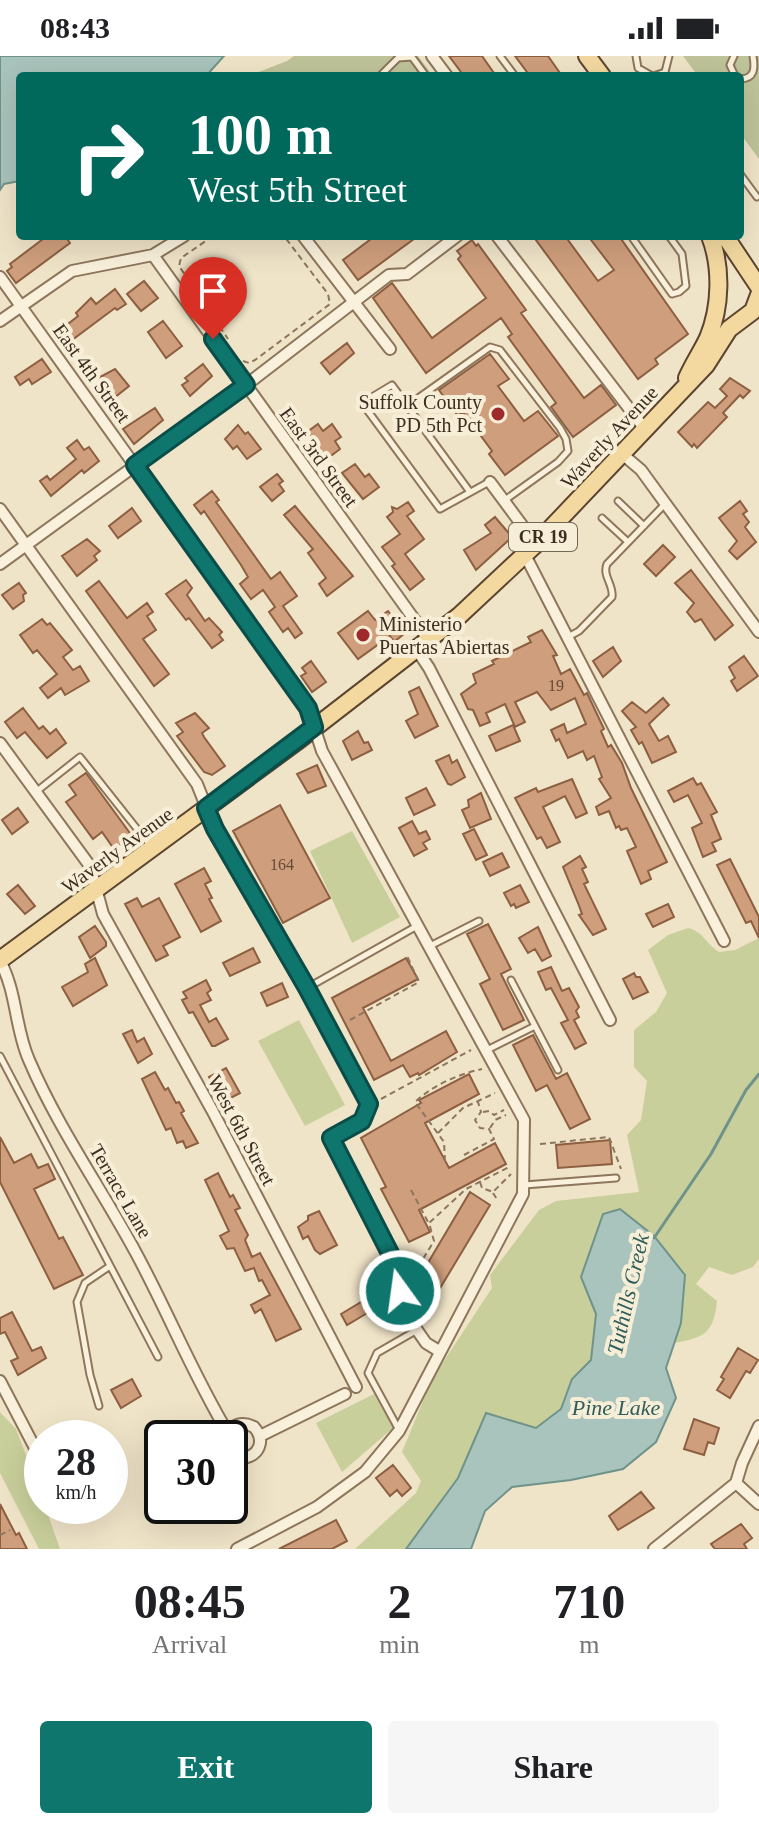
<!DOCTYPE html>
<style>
:root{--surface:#fff;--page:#f6f6f6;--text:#202124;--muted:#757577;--accent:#0f766e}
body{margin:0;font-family:"Times New Roman",serif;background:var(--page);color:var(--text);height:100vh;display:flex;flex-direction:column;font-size:30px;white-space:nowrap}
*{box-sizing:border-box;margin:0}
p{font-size:26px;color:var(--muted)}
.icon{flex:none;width:44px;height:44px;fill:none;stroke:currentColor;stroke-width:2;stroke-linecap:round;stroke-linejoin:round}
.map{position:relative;height:1493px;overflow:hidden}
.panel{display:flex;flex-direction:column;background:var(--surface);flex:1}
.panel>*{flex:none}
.top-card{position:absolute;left:16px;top:16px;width:728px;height:168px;border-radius:8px;box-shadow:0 8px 32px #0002;background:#00695c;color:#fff;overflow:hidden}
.speed{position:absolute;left:24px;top:1364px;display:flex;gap:16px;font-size:40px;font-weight:700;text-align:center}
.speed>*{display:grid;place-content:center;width:104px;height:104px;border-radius:50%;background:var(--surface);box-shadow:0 8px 32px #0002;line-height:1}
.speed small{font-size:20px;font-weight:400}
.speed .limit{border:4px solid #111;border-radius:12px;background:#fff;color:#111}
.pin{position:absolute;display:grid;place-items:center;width:68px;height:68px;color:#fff;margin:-82px -34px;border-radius:50% 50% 50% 0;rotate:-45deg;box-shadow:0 0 8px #0007}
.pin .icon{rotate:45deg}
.me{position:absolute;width:88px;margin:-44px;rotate:346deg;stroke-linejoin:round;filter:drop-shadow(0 0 6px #0008)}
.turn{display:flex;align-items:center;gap:28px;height:168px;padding:0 40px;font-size:36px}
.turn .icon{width:104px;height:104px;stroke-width:2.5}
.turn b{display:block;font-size:56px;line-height:68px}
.eta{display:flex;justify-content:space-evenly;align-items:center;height:136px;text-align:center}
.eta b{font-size:48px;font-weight:700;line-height:56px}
.primary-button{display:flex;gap:16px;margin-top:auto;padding:16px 40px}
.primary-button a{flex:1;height:92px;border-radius:8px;background:var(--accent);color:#fff;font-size:32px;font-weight:700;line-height:92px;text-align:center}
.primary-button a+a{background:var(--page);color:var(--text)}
.status{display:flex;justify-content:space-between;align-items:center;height:56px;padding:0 40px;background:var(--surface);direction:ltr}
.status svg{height:22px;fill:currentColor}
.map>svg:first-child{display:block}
.green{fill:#c9cf9b}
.cemetery{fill:#bfc49a}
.water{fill:#a9c4bc;stroke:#6f938a;stroke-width:2}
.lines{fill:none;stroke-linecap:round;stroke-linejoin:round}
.stream{stroke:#6f938a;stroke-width:3}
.building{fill:#cf9f7d;stroke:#8d5f41;stroke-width:2}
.lane-casing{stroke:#8d765c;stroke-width:9}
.street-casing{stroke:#8d765c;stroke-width:14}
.primary-casing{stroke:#5b4430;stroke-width:20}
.path{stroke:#8d765c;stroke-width:2;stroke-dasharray:6 4;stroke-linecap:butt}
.lane{stroke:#faf1dc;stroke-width:5}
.street{stroke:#faf1dc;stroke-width:10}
.primary{stroke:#f3d9a0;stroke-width:16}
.route-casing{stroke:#0a4d48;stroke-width:20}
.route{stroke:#0f766e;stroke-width:14}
.poi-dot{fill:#9e2a2b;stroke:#f7eed8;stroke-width:3}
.labels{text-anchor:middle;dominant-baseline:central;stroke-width:8;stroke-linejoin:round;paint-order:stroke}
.number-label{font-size:16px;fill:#624a37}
.shield{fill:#f7eed8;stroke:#756857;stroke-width:2}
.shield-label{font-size:18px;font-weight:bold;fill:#3d2e20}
.street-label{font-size:20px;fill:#3d2e20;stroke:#f7eed8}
.poi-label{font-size:20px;fill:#3d2e20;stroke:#f7eed8;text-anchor:end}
.water-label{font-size:22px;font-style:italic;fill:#2f5d5a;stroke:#f7eed8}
</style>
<div class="status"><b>08:43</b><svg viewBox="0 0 49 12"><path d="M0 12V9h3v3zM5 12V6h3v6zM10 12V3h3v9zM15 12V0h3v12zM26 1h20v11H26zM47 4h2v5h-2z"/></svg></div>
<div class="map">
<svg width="759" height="1493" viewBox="0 0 759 1493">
<rect width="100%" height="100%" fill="#f0e4c8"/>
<!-- green -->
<path class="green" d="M352 775 400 861 352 887 310 795Z
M688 872C704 876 705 887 719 896L735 894 759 882V1203L753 1211 732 1219 709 1211 696 1228 717 1245C714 1277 704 1282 674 1287L681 1267 654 1180 620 1154 603 1158 581 1221 596 1257 591 1304 572 1323 561 1353 536 1372 486 1357 458 1422 406 1493H355L416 1437 421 1425 402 1396 432 1323 492 1232 490 1219 539 1154 556 1145 639 1136 627 1079 641 1064 647 1025 634 1011V974L656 956 667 937 648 894 668 879Z
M299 964 345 1049 305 1070 258 985Z
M374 1338 393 1372 342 1416 316 1367Z
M0 1356 16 1373 42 1441V1450H45L60 1493H39L0 1417Z"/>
<!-- cemetery -->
<path class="cemetery" d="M294 0H418L433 20H248L287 5Z
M683 0H759V103L740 77V20H698Z"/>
<!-- water -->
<path class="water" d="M0 0H224L206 20H20V125L4 128 0 134Z
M620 1153 654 1180 685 1219 681 1267 666 1312 676 1342 656 1386 623 1413 571 1424 512 1431 485 1455 471 1493H406L458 1422 486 1357 536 1372 561 1353 572 1323 591 1304 596 1258 581 1221 603 1158Z"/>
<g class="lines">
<!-- stream -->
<path class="stream" d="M654 1182 711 1098 746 1034 759 1018"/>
</g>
<!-- building -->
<path class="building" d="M449 0H482L496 20H464Z
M515 0H548L562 20H530Z
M47 180H65L70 187 16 227 7 215 12 211 10 208Z
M375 180H418L358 224 343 204Z
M533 180H565L598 225 614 214 588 180H619L688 278 655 303 658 308 638 323Z
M472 184 476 190 478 188 526 254 521 257 584 342 601 329 616 349 573 381 551 351 556 347 508 281 512 278 501 262 426 317 373 242 392 227 432 282 486 242 458 203 461 200 457 195Z
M144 225 158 242 141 255 127 238Z
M115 233 126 248 117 254 115 252 72 284 63 272 78 260 76 257 91 242 96 248Z
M163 265 182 290 166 302 148 276Z
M347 287 354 297 330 318 321 307Z
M490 298 509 323 498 330 524 365 538 355 558 380 505 419 489 398 492 395 463 356 458 360 439 334Z
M42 303 51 316 32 328 29 323 20 329 15 321Z
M203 308 212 320 190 340 182 329 188 325 185 322Z
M115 313 129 330 114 342 98 322Z
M730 322 750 335 743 342 740 339 723 357 727 361 697 392 694 388 692 391 678 376 708 346 715 352 727 340 720 333Z
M155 352 163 364 134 388 123 373Z
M318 368 323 375 332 368 341 381 335 385 340 393 328 402 325 397 323 398 307 376Z
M238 369 245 378 248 376 261 393 247 403 237 390 233 393 225 383Z
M77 384 84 394 89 391 99 405 84 417 82 414 51 440 40 425 47 420 50 424 76 403 67 392Z
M355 408 365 421 369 418 379 431 363 443 342 417Z
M277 418 283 425 279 428 284 435 272 445 260 431Z
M212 435 219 444 216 446 271 523 280 516 297 540 283 550 302 577 295 582 288 572 283 576 269 556 275 551 263 534 251 543 240 528 248 521 241 509 204 455 201 458 194 449Z
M740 445 747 455 743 458 749 466 745 471 756 486 737 503 729 495 737 485 719 462Z
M408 446 414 455 407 460 424 483 405 498 424 523 410 534 392 510 395 508 382 491 400 478 387 461 393 456 392 451 397 453Z
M295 450 353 520 327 540 319 528 326 522 308 497 313 493 284 459Z
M132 452 141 465 118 482 109 470Z
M495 461 512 481 476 514 464 494 491 477 485 469Z
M87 483 100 495 94 500 97 504 77 520 62 500Z
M663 489 675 501 656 520 644 508Z
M691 514 733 569 715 584 701 563 695 566 687 556 694 547 675 527Z
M186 524 192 532 187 539 205 565 209 562 222 576 219 579 223 584 212 592 189 562 186 564 166 538Z
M99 525 127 562 147 547 153 556 147 560 156 574 143 583 169 618 154 630 86 535Z
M19 527 26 537 23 539 24 545 13 553 2 539Z
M368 555 375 564 388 555 405 577 394 586 390 580 358 603 338 577Z
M42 563 47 569 50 567 72 594 63 601 73 614 80 610 89 625 65 639 61 632 48 642 40 632 57 618 37 594 33 597 20 579Z
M542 574 557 599 553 600 561 618 570 613 584 639 587 637 604 673 601 675 608 691 611 689 622 707 631 732 667 806 648 815 651 823 641 828 627 795 636 791 627 772 621 774 619 770 616 772 609 755 599 759 596 751 611 742 599 723 602 721 594 700 587 704 583 695 568 702 559 683 556 685 551 674 564 668 567 677 586 668 575 642 551 654 537 636 515 646 525 666 515 671 505 648 486 657 490 666 480 670 473 654 468 653 461 638 476 627 473 618 494 608 492 605 531 586 528 581Z
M613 591 621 605 603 621 593 605Z
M744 600 758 620 737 635 731 625 735 622 729 611Z
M311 605 326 626 312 636 301 620 306 617 302 612Z
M419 631 438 670 415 682 406 665 418 658 409 636Z
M663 642 669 649 649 668 659 685 668 680 676 696 652 707 642 686 639 688 631 674 636 671 622 655 632 646 646 657Z
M23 652 39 673 43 670 50 678 56 673 66 687 47 702 25 676 17 682 5 666Z
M195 657 209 672 202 677 204 681 225 710 212 719 204 716 177 680 183 676 176 667Z
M513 669 520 685 496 695 489 680Z
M358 675 364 687 368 686 372 694 352 704 343 685Z
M449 699 452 707 457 704 465 721 451 729 448 728 436 705Z
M317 709 326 730 308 737 297 718Z
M86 717 132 780 114 793 102 776 93 783 66 746 76 739 69 729Z
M693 722 697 729 701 727 717 756 711 759 721 783 712 787 716 795 703 801 692 772 702 767 688 739 674 746 668 735Z
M572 723 587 757 576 762 565 740 543 751 560 786 547 792 541 781 537 783 515 742 536 732 538 736Z
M426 732 435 749 414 759 406 742Z
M481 737 491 763 470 772 462 754 469 751 468 744Z
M280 749 330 842 283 867 233 775Z
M18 752 28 766 12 778 2 764Z
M412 765 419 778 426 775 430 783 423 787 427 793 414 800 399 772Z
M474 773 487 799 476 804 463 778Z
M502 797 509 811 490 820 483 806Z
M580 800 586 811 582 813 588 826 584 828 606 873 593 879 579 859 582 858 578 847 563 811Z
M730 803 759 861V882L751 865 746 867 717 809Z
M204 812 211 825 205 828 212 842 209 843 221 865 201 876 175 828Z
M18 829 35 850 25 858 7 838Z
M520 829 529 846 516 852 514 848 511 850 504 837Z
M137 842 142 851 159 842 180 881 163 890 168 899 156 905 125 848Z
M668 848 674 861 653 871 646 858Z
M488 868 511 913 501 918 524 964 503 974 480 928 490 923 467 878Z
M95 870 106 886V890L90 902 79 881Z
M538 871 551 900 542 905 535 893 528 897 519 882Z
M253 892 260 906 230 920 223 907Z
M95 902 107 929 73 950 62 931 88 916 85 908Z
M406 902 418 923 363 952 391 1005 446 975 457 996 419 1019 418 1017 410 1021 403 1009 374 1024 332 942Z
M551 911 562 935 569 932 579 951 576 955 579 961 574 964 586 987 575 993 561 967 568 964 551 932 546 934 538 916Z
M634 917 636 921H640L648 936 633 943 623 923Z
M206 924 211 934 207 937 211 944 200 949 209 966 216 962 228 983 215 990H212L193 956 189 957 182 944 187 942 183 936Z
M282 927 288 941 267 950 261 937Z
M132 974 137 986 144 982 152 998 138 1007 123 978Z
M533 979 556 1023 567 1017 590 1063 570 1073 547 1029 536 1035 513 989Z
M226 1012 240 1037 227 1044 219 1029 214 1031 209 1021Z
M155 1016 165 1034 168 1032 176 1047 179 1046 184 1055 181 1057 198 1087 186 1092 183 1085 177 1087 171 1072 166 1074 142 1023Z
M469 1018 479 1038 425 1067 449 1112 495 1087 506 1108 419 1154 430 1176 409 1186 381 1133 386 1131 361 1082 421 1047 419 1044Z
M0 1081 14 1107 31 1098 38 1112 48 1108 55 1123 34 1133 59 1183 63 1181 83 1219 54 1233 0 1126Z
M610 1084 612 1108 558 1112 556 1089Z
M218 1117 230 1141 233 1139 240 1152 235 1154 248 1179 245 1184 252 1201 260 1197 301 1273 276 1285 261 1253 255 1257 251 1249 270 1239 262 1224 259 1225 254 1212 245 1215 234 1192 227 1193 220 1180 229 1175 205 1124Z
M470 1136 490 1149 436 1239 416 1227Z
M319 1155 337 1189 320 1198 315 1194 308 1180 303 1183 298 1171 308 1164V1160Z
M368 1242 374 1253 347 1269 341 1258Z
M12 1256 32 1295 41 1291 46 1302 18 1319 11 1305 18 1302 5 1276 0 1278V1262Z
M738 1292 758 1304 750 1317 746 1315 730 1342 717 1334 724 1323 721 1321Z
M132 1323 141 1340 121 1352 111 1334Z
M694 1363 719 1372 714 1388 708 1386 704 1399 684 1393Z
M393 1409 411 1432 402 1440 397 1434 390 1440 376 1422Z
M641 1436 654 1452 618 1474 609 1460Z
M0 1448 16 1479 19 1477 27 1493H0Z
M336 1464 347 1485 332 1493H279Z
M741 1468 752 1482 744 1488 747 1493H715L711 1488Z"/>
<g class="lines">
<!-- lane casing -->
<g class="lane-casing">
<path id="lane" d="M500 0 515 20
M636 0 638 12 652 20
M734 0 730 9 735 20
M380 20 398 2 412 1 426 20
M654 20 665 16 669 0
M740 23C755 23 755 12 753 0
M740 118 757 141
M631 180 672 238 679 236 686 230 682 198 669 180
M407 350 490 291 500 294 560 372 566 383 568 395 558 406 505 444
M470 436 392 329 362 347 440 453 489 426
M618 445 644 470
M602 462 628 486
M568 581 579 575 612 541C614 529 602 520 607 508L665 448
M37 735 80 701 149 788
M430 890 479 865
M511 924 558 1014
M307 932 417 870
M487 994 535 970
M0 1000 158 1301
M524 1129 616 1122
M99 1350 90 1319 77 1246 85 1227 110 1210
M399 1374 368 1317 377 1297 417 1274"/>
</g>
<!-- street casing -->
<g class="street-casing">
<path id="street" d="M432 0 447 20
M303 180 390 293
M497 180 644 372
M153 199 429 584
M0 221 308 652 322 695 524 1064 523 1138 399 1375 365 1416 317 1451 237 1493
M0 265 72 215 153 199 184 180
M621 397 641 414 759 576
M490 426 536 488
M0 453 197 728 215 773 307 932 369 1048 362 1065 331 1082 395 1207 400 1235 417 1274 426 1287 439 1295
M525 499 724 885
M0 508 246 329 389 219 407 218 457 180
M417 594 429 612 610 964
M0 687 90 810 103 858 212 1054 356 1331
M0 905C17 936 15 973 29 1004 58 1072 101 1132 136 1197 168 1256 193 1319 228 1377
M0 1325 35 1392
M227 1380C232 1368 242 1365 254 1371 266 1385 259 1401 241 1402L230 1396
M260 1380 345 1338
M736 1427 742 1407 759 1370
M736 1427 759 1448
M654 1493 736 1427"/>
</g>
<!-- primary casing -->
<g class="primary-casing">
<path id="primary" d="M587 0 602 20
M725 180 759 231
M687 322C693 308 702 295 708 282 721 251 722 211 710 180
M0 904 296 686 459 560 536 488 706 309 729 273 753 255 759 239"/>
</g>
<!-- path -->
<path class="path" d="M213 180 181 202 179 210 228 283
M243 305 249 307 255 304 330 248 328 238 284 180
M350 964 419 926 407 900
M381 1043 471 994
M483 1056 489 1055 494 1059 504 1054
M490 1072 495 1064 506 1059
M438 1077 463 1052 495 1037
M540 1088 609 1081 621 1113
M464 1099 494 1083 489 1073 480 1072 475 1064 481 1056 478 1046
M445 1105 444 1086 415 1046C433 1029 459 1018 482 1013
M480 1126 482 1132 493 1136 511 1118
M411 1134 428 1166
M493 1137 498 1145
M418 1211 434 1185 429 1167 466 1133 511 1110
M0 1479 10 1474"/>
<!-- lane -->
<use href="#lane" class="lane"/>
<!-- street -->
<use href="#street" class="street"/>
<!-- primary -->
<use href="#primary" class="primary"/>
</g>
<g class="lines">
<!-- route casing -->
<g class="route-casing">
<path id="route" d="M213 283 246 329 135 409 308 652 314 671 206 752 215 773 307 932 369 1048 362 1065 331 1082 395 1207 400 1235"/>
</g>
<!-- route -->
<use href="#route" class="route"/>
</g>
<!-- markers -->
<g class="poi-dot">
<circle cx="498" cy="358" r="8"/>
<circle cx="363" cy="579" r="8"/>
</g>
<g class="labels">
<!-- number labels -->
<g class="number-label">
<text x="556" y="629">19</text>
<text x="282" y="808">164</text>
</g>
<!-- shield labels -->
<rect class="shield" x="509" y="467" width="68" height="28" rx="6"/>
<g class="shield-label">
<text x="543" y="481">CR 19</text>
</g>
<!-- street labels -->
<g class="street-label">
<text transform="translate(92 317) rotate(54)">East 4th Street</text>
<text transform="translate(609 381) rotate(-47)">Waverly Avenue</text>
<text transform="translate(319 401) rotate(54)">East 3rd Street</text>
<text transform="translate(117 794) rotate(-36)">Waverly Avenue</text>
<text transform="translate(242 1074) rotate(62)">West 6th Street</text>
<text transform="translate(121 1135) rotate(60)">Terrace Lane</text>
</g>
<!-- poi labels -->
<g class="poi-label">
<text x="482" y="346">Suffolk County<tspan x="482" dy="23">PD 5th Pct</tspan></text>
<text x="379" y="568" text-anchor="start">Ministerio<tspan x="379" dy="23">Puertas Abiertas</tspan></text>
</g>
<!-- water labels -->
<g class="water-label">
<text transform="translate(628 1238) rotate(-77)">Tuthills Creek</text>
<text x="616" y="1351">Pine Lake</text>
</g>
</g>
</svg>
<div class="speed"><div>28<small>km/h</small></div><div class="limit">30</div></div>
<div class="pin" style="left:213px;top:283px;background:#d93025"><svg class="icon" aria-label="arrive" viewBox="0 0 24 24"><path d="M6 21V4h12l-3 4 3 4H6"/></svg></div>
<svg class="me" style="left:400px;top:1235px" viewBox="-20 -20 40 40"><circle r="17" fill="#0f766e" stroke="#fff" stroke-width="3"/><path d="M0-11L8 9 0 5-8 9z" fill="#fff"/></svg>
<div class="top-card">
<div class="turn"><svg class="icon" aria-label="right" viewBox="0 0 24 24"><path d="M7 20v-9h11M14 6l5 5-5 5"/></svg><div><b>100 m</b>West 5th Street</div></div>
</div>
</div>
<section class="panel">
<div class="eta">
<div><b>08:45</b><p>Arrival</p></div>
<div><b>2</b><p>min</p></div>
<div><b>710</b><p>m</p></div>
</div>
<div class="primary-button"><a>Exit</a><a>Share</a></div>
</section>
